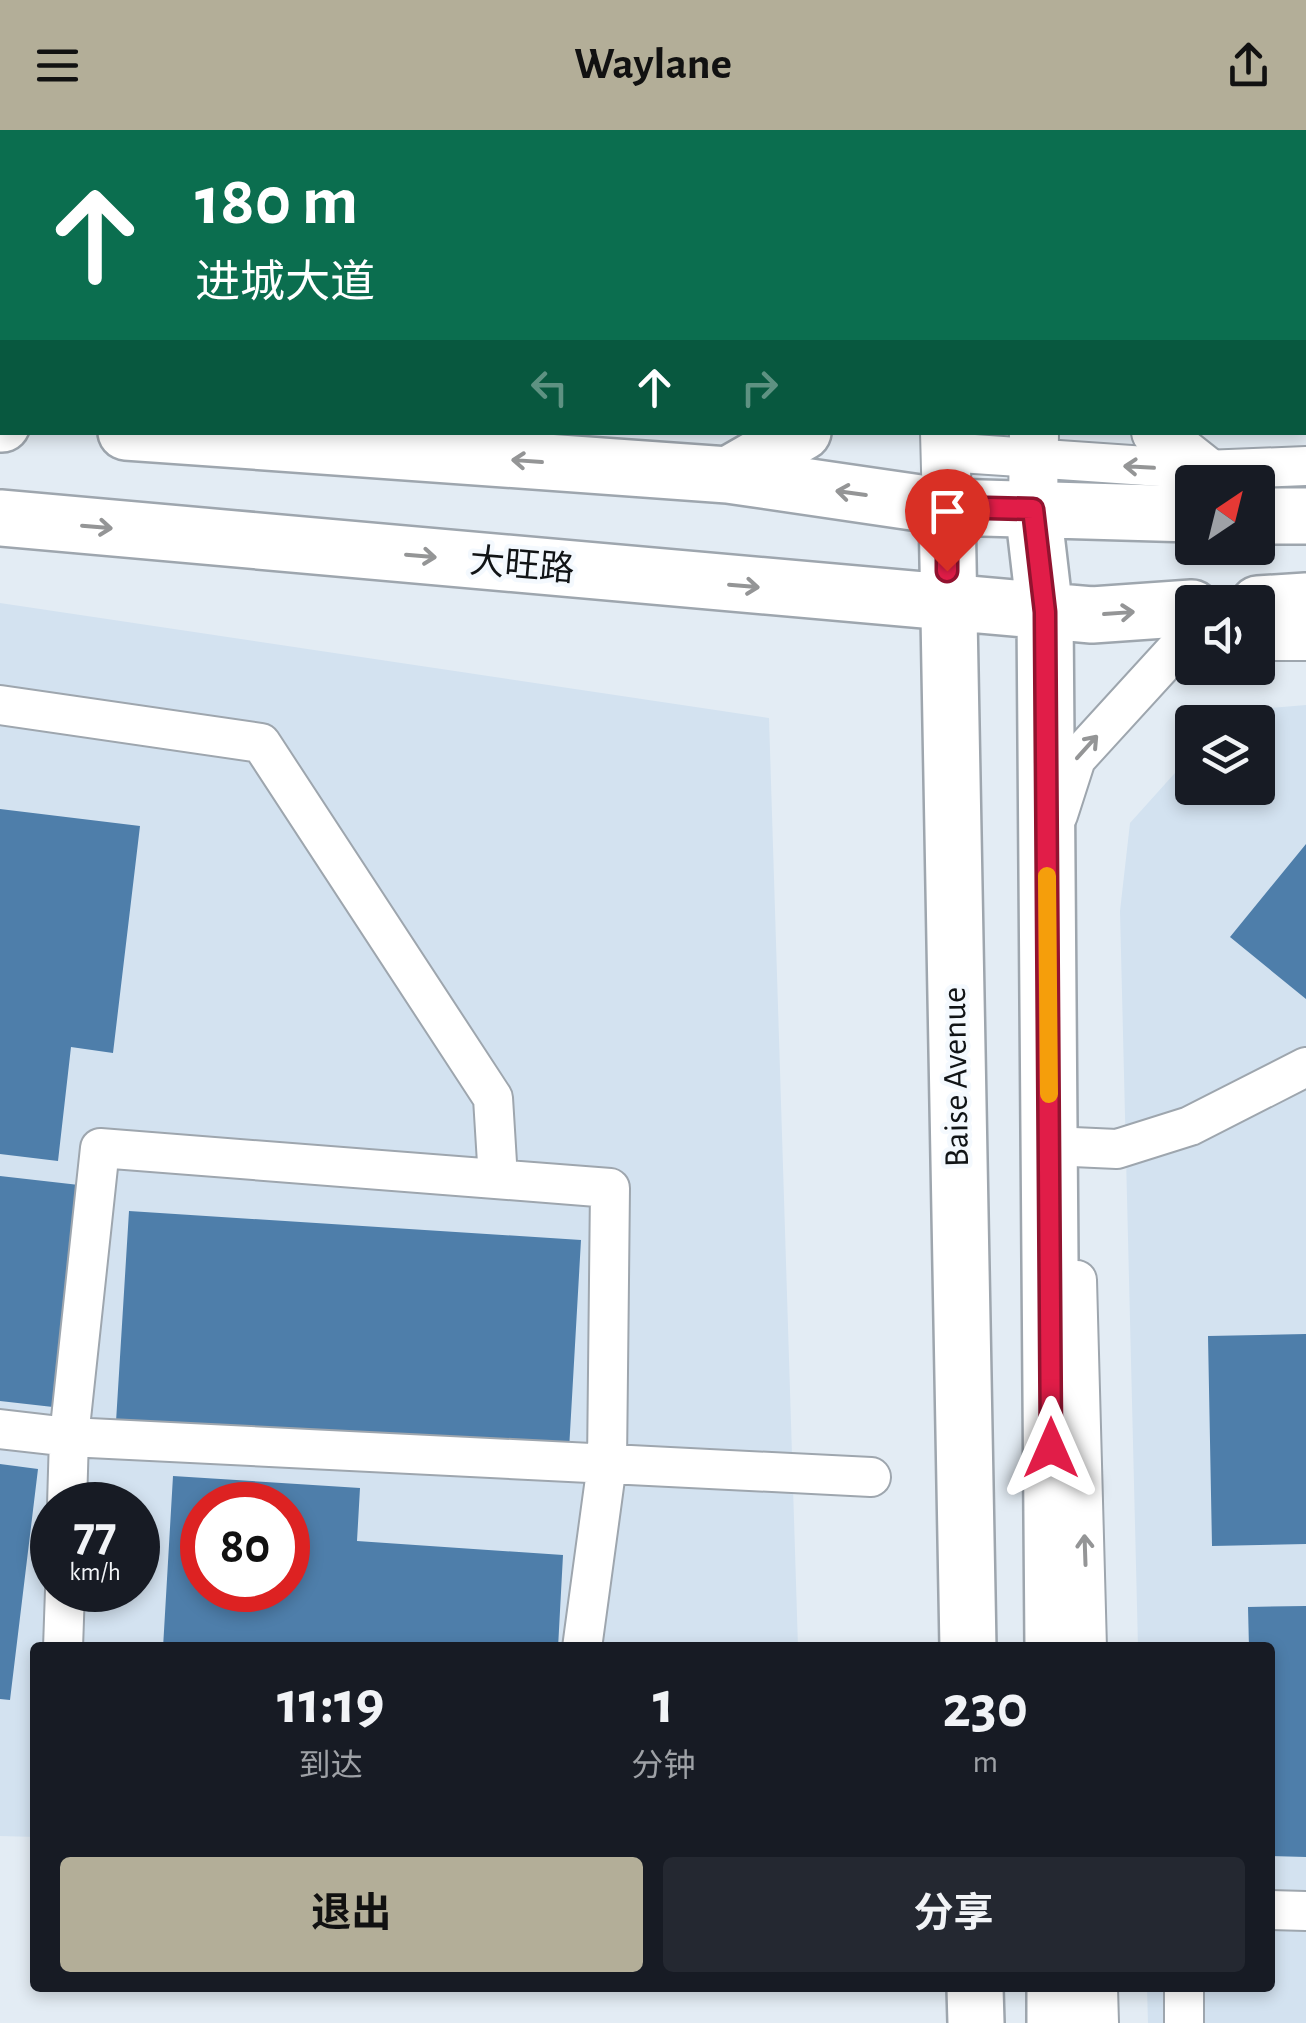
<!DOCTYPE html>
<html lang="zh">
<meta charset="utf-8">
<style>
:root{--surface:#171b24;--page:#242831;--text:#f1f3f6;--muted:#9ea1a6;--accent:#b3ae98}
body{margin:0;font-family:"Alegreya Sans","Noto Sans SC",sans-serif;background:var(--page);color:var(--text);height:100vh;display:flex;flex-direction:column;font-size:38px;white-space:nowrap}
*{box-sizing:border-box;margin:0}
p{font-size:32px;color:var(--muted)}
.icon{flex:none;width:55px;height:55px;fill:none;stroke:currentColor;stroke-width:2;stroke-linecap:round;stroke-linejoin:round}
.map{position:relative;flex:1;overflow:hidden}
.details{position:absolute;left:30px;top:1512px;width:1245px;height:350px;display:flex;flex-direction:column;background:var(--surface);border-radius:10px;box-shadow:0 5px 15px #0003}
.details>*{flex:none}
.top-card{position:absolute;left:0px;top:0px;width:1308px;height:305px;box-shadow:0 5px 15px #0003;background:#0b6e4f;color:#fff;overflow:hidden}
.needle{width:65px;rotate:35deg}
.buttons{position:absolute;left:1175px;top:335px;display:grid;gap:20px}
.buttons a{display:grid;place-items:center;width:100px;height:100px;border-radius:10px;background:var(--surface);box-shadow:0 5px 15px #0003;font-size:50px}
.speed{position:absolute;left:30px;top:1352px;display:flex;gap:20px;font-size:50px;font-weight:700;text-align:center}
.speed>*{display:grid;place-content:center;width:130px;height:130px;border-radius:50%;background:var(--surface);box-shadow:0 5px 15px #0003;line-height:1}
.speed small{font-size:25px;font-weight:400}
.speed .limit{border:15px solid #d22;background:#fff;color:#111}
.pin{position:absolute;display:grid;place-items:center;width:85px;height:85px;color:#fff;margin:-102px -42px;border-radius:50% 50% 50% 0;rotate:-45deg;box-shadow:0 0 10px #0007}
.pin .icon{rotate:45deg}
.me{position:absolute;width:110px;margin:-55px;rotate:0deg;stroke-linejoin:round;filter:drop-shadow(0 0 8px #0008)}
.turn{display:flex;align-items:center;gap:35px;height:210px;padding:0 30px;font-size:45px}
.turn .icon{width:130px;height:130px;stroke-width:2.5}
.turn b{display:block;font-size:70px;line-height:85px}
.lanes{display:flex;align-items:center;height:95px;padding:0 30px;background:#0003;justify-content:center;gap:50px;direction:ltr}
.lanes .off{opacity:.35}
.eta{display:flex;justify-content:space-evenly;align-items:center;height:170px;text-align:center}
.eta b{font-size:60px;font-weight:700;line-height:70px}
.primary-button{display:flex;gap:20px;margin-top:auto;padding:20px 30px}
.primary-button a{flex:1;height:115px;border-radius:10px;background:var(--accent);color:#111;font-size:40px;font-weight:700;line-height:115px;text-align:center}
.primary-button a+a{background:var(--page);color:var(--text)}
header{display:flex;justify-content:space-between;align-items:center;height:130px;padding:0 30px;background:var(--accent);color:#111;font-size:45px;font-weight:700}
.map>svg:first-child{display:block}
.built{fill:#d3e2f0;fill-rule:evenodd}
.building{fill:#4e7eaa;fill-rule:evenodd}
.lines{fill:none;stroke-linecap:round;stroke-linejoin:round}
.minor-casing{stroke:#9ea6ae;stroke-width:42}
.major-casing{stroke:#9ea6ae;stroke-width:52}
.highway-casing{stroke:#9ea6ae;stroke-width:60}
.minor{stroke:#fff;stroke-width:38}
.major{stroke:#fff;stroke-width:48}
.highway{stroke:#fff;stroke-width:55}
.oneway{stroke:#949596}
.route-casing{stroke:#92132f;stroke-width:25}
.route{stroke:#e11d48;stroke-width:18}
.slow{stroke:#f59e0b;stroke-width:18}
.labels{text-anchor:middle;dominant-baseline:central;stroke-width:9;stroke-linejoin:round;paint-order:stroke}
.street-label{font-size:35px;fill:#111416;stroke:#f4f9fe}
</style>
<header><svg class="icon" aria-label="menu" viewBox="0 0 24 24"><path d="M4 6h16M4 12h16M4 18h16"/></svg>Waylane<svg class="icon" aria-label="share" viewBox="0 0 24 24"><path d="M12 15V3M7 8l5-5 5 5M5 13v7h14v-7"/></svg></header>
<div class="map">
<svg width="1306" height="1893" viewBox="0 0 1306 1893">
<rect width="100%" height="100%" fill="#e3ecf4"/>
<!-- built -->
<path class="built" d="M0 473 769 588 798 1517 35 1518V1707L0 1706ZM52 1375H138V1460H52ZM202 1375H288V1460H202Z
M1306 575V1893H1148L1147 1858H1270V1518L1138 1517 1120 781 1130 693 1192 624V658H1258V592H1220L1231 581Z"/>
<!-- building -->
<path class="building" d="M0 679 140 696 113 923 71 917 58 1031 0 1024Z
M1306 714V869L1230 807Z
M0 1046 79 1055 53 1277 0 1271Z
M129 1081 581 1110 569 1320 116 1292Z
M1306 1204V1414L1212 1416 1208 1206Z
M0 1334 38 1339 10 1570 0 1569Z
M173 1346 360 1358 357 1411 563 1425 558 1518H163ZM202 1375H288V1460H202Z
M1306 1476V1727L1270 1726V1518H1249L1248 1477Z"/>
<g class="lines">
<!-- minor casing -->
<g class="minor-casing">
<path id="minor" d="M945 322 1204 340 1306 336
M1258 511H1306
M0 575 261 613 493 968 498 1049
M1058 685 1076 629 1192 502
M1073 1017 1117 1019 1190 996 1306 937
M1077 1150 1087 1518
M0 1299 69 1307 871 1347
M67 1375 69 1307 100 1018 610 1058 607 1334 582 1518
M63 1518 65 1460
M1270 1780 1306 1781
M1098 1858 1099 1893
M1184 1893V1858"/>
</g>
<!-- major casing -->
<g class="major-casing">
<path id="major" d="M937 0V2
M1026 0V2
M945 302 947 377
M1156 302 1204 340
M1033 379 1034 302"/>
</g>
<!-- highway casing -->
<g class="highway-casing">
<path id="highway" d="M0 294H2
M126 302 728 345 947 377 1192 384
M728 345 803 302
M947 377 968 1518
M1033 379 1045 482 1053 1518
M1258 386H1306
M0 388 1092 485 1192 478
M1258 474 1306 471
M975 1858 976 1893
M1055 1858V1893"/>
</g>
<!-- minor -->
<use href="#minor" class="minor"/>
<!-- major -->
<use href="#major" class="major"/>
<!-- highway -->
<use href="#highway" class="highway"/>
</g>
<!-- one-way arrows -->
<defs><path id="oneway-shaft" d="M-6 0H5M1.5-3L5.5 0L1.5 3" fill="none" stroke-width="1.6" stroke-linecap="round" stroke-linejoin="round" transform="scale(2.5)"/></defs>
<g class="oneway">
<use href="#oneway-shaft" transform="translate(527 331) rotate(-176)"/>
<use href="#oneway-shaft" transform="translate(1139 337) rotate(-177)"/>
<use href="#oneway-shaft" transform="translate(851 363) rotate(-172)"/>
<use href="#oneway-shaft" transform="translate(97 397) rotate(5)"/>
<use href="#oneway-shaft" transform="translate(421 426) rotate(5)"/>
<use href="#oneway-shaft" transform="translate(744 456) rotate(5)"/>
<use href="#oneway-shaft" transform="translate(1119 483) rotate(-4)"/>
<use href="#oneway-shaft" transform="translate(1087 617) rotate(-48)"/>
<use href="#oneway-shaft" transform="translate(1085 1420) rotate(-92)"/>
</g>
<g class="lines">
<!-- route casing -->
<g class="route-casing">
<path id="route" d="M947 441V377L1033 379 1045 482 1051 1318"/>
</g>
<!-- route -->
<use href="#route" class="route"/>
<!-- slow -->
<path class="slow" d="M1047 746 1049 964"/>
</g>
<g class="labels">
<!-- street labels -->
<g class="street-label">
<text transform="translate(522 436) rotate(5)">大旺路</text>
<text transform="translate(956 947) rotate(-91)">Baise Avenue</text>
</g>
</g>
</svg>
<div class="buttons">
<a><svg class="needle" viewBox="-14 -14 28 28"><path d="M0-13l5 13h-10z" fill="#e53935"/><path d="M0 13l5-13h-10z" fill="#9ea1a6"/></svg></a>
<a><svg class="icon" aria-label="sound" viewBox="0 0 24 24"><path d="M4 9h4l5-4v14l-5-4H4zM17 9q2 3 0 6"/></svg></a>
<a><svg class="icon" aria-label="layers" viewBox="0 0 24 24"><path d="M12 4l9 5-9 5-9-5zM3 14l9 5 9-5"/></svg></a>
</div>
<div class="speed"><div>77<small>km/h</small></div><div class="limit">80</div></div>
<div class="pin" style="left:947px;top:441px;background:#d93025"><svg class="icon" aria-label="arrive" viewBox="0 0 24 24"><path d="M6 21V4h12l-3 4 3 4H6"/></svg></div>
<svg class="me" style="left:1051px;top:1318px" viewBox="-20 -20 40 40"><path d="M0-17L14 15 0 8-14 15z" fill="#e11d48" stroke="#fff" stroke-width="4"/></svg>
<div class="top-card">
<div class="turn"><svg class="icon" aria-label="ahead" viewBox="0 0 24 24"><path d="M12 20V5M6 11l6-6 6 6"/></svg><div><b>180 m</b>进城大道</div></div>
<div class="lanes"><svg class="icon off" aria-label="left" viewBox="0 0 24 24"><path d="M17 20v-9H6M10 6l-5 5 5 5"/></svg><svg class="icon" aria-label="ahead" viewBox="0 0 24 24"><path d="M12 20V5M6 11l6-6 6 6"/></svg><svg class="icon off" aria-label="right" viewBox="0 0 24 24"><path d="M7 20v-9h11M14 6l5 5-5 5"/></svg></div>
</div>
<section class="details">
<div class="eta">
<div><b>11:19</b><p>到达</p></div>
<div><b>1</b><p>分钟</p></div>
<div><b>230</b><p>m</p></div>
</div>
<div class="primary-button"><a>退出</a><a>分享</a></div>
</section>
</div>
